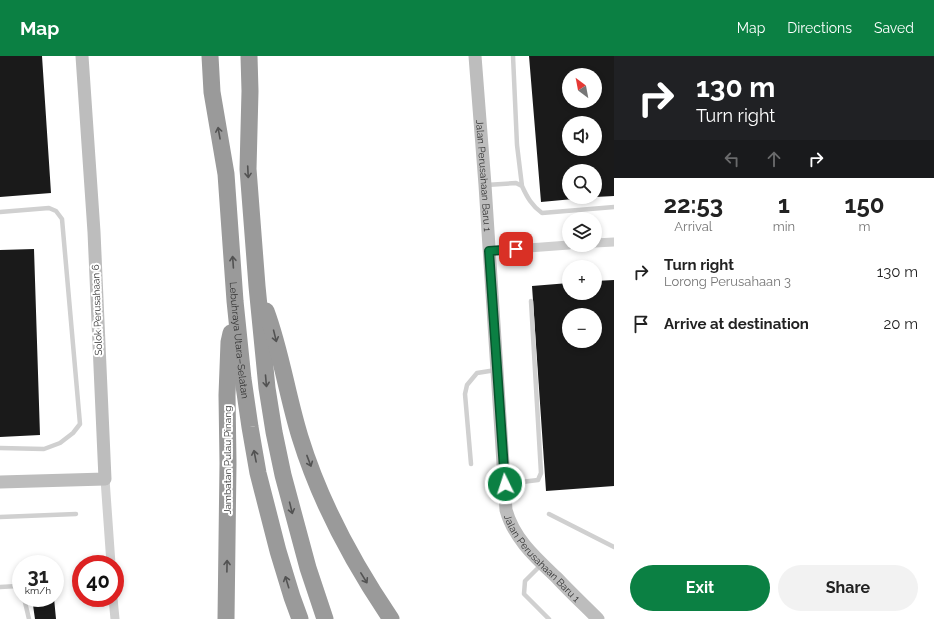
<!DOCTYPE html>
<meta charset="utf-8">
<style>
:root{--surface:#fff;--page:#f2f2f2;--text:#222;--muted:#767676;--accent:#0b8043}
body{margin:0;font-family:Raleway,sans-serif;background:var(--page);color:var(--text);height:100vh;display:flex;flex-direction:column;font-size:15px;white-space:nowrap}
*{box-sizing:border-box;margin:0}
p{font-size:13px;color:var(--muted)}
.icon{flex:none;width:22px;height:22px;fill:none;stroke:currentColor;stroke-width:2;stroke-linecap:round;stroke-linejoin:round}
.map{position:relative;flex:1;overflow:hidden}
.details{display:flex;flex-direction:column;background:var(--surface);width:320px}
.details>*{flex:none}
.guide{background:#202124;color:#fff;overflow:hidden}
.needle{width:26px;rotate:328deg}
.controls{position:absolute;left:562px;top:12px;display:grid;gap:8px}
.controls a{display:grid;place-items:center;width:40px;height:40px;border-radius:50%;background:var(--surface);box-shadow:0 2px 6px #0003;font-size:20px}
.speed{position:absolute;left:12px;top:499px;display:flex;gap:8px;font-size:20px;font-weight:700;text-align:center}
.speed>*{display:grid;place-content:center;width:52px;height:52px;border-radius:50%;background:var(--surface);box-shadow:0 2px 6px #0003;line-height:1}
.speed small{font-size:10px;font-weight:400}
.speed .limit{border:6px solid #d22;background:#fff;color:#111}
.pin{position:absolute;display:grid;place-items:center;width:34px;height:34px;color:#fff;margin:-17px;border-radius:8px;box-shadow:0 2px 6px #0006}
.me{position:absolute;width:44px;margin:-22px;rotate:356deg;stroke-linejoin:round;filter:drop-shadow(0 0 3px #0008)}
.turn{display:flex;align-items:center;gap:14px;height:84px;padding:0 16px;font-size:18px}
.turn .icon{width:52px;height:52px;stroke-width:2.5}
.turn b{display:block;font-size:28px;line-height:34px}
.lanes{display:flex;align-items:center;height:38px;padding:0 16px;background:#0003;justify-content:center;gap:20px;direction:ltr}
.lanes .off{opacity:.35}
.eta{display:flex;justify-content:space-evenly;align-items:center;height:68px;text-align:center}
.eta b{font-size:24px;font-weight:700;line-height:28px}
.action{display:flex;gap:8px;margin-top:auto;padding:8px 16px}
.action a{flex:1;height:46px;border-radius:24px;background:var(--accent);color:#fff;font-size:16px;font-weight:700;line-height:46px;text-align:center}
.action a+a{background:var(--page);color:var(--text)}
ul{padding:0;list-style:none}
li{display:flex;align-items:center;gap:12px;height:52px;padding:0 16px}
li div{flex:1}
li b{display:block;font-size:15px}
li em{font-style:normal}
header{display:flex;align-items:center;gap:24px;box-sizing:border-box;height:56px;padding:0 20px;background:var(--accent);color:#fff}
header strong{font-size:19px}
nav{display:flex;gap:22px;margin-inline-start:auto;font-size:14px}
main{display:flex;flex:1;min-height:0}
.map>svg:first-child{display:block}
.building{fill:#1a1a1a;fill-rule:evenodd}
.lines{fill:none;stroke-linecap:round;stroke-linejoin:round}
.lane{stroke:#d0d0d0;stroke-width:4.5}
.street{stroke:#d0d0d0;stroke-width:9}
.secondary{stroke:#bdbdbd;stroke-width:13}
.highway{stroke:#9a9a9a;stroke-width:17}
.oneway{stroke:#525252}
.route-casing{stroke:#07532c;stroke-width:10}
.route{stroke:#0b8043;stroke-width:7}
.labels{text-anchor:middle;dominant-baseline:central;stroke-width:4;stroke-linejoin:round;paint-order:stroke}
.street-label{font-size:10px;fill:#333;stroke:#fff}
</style>
<header>
<strong>Map</strong>
<nav><a>Map</a><a>Directions</a><a>Saved</a></nav>
</header>
<main>
<div class="map">
<svg width="614" height="563" viewBox="0 0 614 563">
<rect width="100%" height="100%" fill="#fff"/>
<!-- building -->
<path class="building" d="M0 0H42L51 137 0 141Z
M529 0H614V140L595 141V115H569V141H584V142L541 146ZM569 19H595V45H569ZM569 67H595V93H569Z
M34 193 40 379 0 381V194Z
M614 224V430L546 435 532 230 569 227V237H595V225ZM569 259H595V285H569Z
M32 542H54L56 563H35Z"/>
<g class="lines">
<!-- lane -->
<path class="lane" d="M513 0 517 89 522 130
M486 129 516 127 522 130C527 141 532 150 542 157L614 151
M0 156 49 152 56 155 62 163 80 368 73 377 60 387 44 393 0 392
M471 408 465 338 467 329 477 317 496 314
M505 428 538 424 541 417 531 245
M549 458 614 491
M0 461 76 458
M541 509 525 525 524 538 549 563
M0 531 18 530 21 532
M24 542 29 563"/>
<!-- street -->
<path class="street" d="M595 187 614 186
M489 195 569 189
M105 423 111 508
M113 542 115 563"/>
<!-- secondary -->
<g class="secondary">
<path id="s1" d="M475 0 485 129 506 454C514 483 536 502 557 522 570 536 584 549 598 563"/>
<path d="M0 426 105 423 94 176 82 0"/>
</g>
<!-- highway -->
<g class="highway">
<path id="s2" d="M210 0 212 36 226 118 235 245 243 323 250 371 258 417 278 495 292 541 300 563"/>
<path d="M249 0 250 35 248 113 257 230 267 332 274 376 283 419 308 512 325 563"/>
<path d="M266 255C281 295 287 339 300 381 320 446 353 507 391 563"/>
<path d="M226 563 228 407 227 339 229 286 231 277"/>
</g>
</g>
<!-- one-way arrows -->
<defs><path id="oneway-shaft" d="M-6 0H5M1.5-3L5.5 0L1.5 3" fill="none" stroke-width="1.6" stroke-linecap="round" stroke-linejoin="round"/></defs>
<g class="oneway">
<use href="#oneway-shaft" transform="translate(219 77) rotate(-100)"/>
<use href="#oneway-shaft" transform="translate(248 116) rotate(87)"/>
<use href="#oneway-shaft" transform="translate(233 206) rotate(-94)"/>
<use href="#oneway-shaft" transform="translate(275 280) rotate(76)"/>
<use href="#oneway-shaft" transform="translate(266 325) rotate(85)"/>
<use href="#oneway-shaft" transform="translate(255 400) rotate(-101)"/>
<use href="#oneway-shaft" transform="translate(309 405) rotate(69)"/>
<use href="#oneway-shaft" transform="translate(291 452) rotate(76)"/>
<use href="#oneway-shaft" transform="translate(227 510) rotate(-89)"/>
<use href="#oneway-shaft" transform="translate(364 522) rotate(58)"/>
<use href="#oneway-shaft" transform="translate(287 526) rotate(-107)"/>
</g>
<g class="lines">
<!-- route casing -->
<g class="route-casing">
<path id="route" d="M505 428 489 195 516 193"/>
</g>
<!-- route -->
<use href="#route" class="route"/>
</g>
<g class="labels">
<!-- street labels -->
<g class="street-label">
<text stroke="none"><textPath href="#s1" startOffset="120">Jalan Perusahaan Baru 1</textPath></text>
<text transform="translate(97 254) rotate(-92)">Solok Perusahaan 6</text>
<text stroke="none"><textPath href="#s2" startOffset="286">Lebuhraya Utara–Selatan</textPath></text>
<text transform="translate(227 404) rotate(-90)">Jambatan Pulau Pinang</text>
<text stroke="none"><textPath href="#s1" startOffset="516">Jalan Perusahaan Baru 1</textPath></text>
</g>
</g>
</svg>
<div class="controls">
<a><svg class="needle" viewBox="-14 -14 28 28"><path d="M0-13l5 13h-10z" fill="#e53935"/><path d="M0 13l5-13h-10z" fill="#767676"/></svg></a>
<a><svg class="icon" aria-label="sound" viewBox="0 0 24 24"><path d="M4 9h4l5-4v14l-5-4H4zM17 9q2 3 0 6"/></svg></a>
<a><svg class="icon" aria-label="search" viewBox="0 0 24 24"><circle cx="10" cy="10" r="6"/><path d="M15 15l6 6"/></svg></a>
<a><svg class="icon" aria-label="layers" viewBox="0 0 24 24"><path d="M12 4l9 5-9 5-9-5zM3 14l9 5 9-5"/></svg></a>
<a>+</a>
<a>−</a>
</div>
<div class="speed"><div>31<small>km/h</small></div><div class="limit">40</div></div>
<div class="pin" style="left:516px;top:193px;background:#d93025"><svg class="icon" aria-label="arrive" viewBox="0 0 24 24"><path d="M6 21V4h12l-3 4 3 4H6"/></svg></div>
<svg class="me" style="left:505px;top:428px" viewBox="-20 -20 40 40"><circle r="17" fill="#0b8043" stroke="#fff" stroke-width="3"/><path d="M0-11L8 9 0 5-8 9z" fill="#fff"/></svg>
</div>
<section class="details">
<div class="guide">
<div class="turn"><svg class="icon" aria-label="right" viewBox="0 0 24 24"><path d="M7 20v-9h11M14 6l5 5-5 5"/></svg><div><b>130 m</b>Turn right</div></div>
<div class="lanes"><svg class="icon off" aria-label="left" viewBox="0 0 24 24"><path d="M17 20v-9H6M10 6l-5 5 5 5"/></svg><svg class="icon off" aria-label="ahead" viewBox="0 0 24 24"><path d="M12 20V5M6 11l6-6 6 6"/></svg><svg class="icon" aria-label="right" viewBox="0 0 24 24"><path d="M7 20v-9h11M14 6l5 5-5 5"/></svg></div>
</div>
<div class="eta">
<div><b>22:53</b><p>Arrival</p></div>
<div><b>1</b><p>min</p></div>
<div><b>150</b><p>m</p></div>
</div>
<ul>
<li><svg class="icon" aria-label="right" viewBox="0 0 24 24"><path d="M7 20v-9h11M14 6l5 5-5 5"/></svg><div><b>Turn right</b><p>Lorong Perusahaan 3</p></div><em>130 m</em></li>
<li><svg class="icon" aria-label="arrive" viewBox="0 0 24 24"><path d="M6 21V4h12l-3 4 3 4H6"/></svg><div><b>Arrive at destination</b></div><em>20 m</em></li>
</ul>
<div class="action"><a>Exit</a><a>Share</a></div>
</section>
</main>
